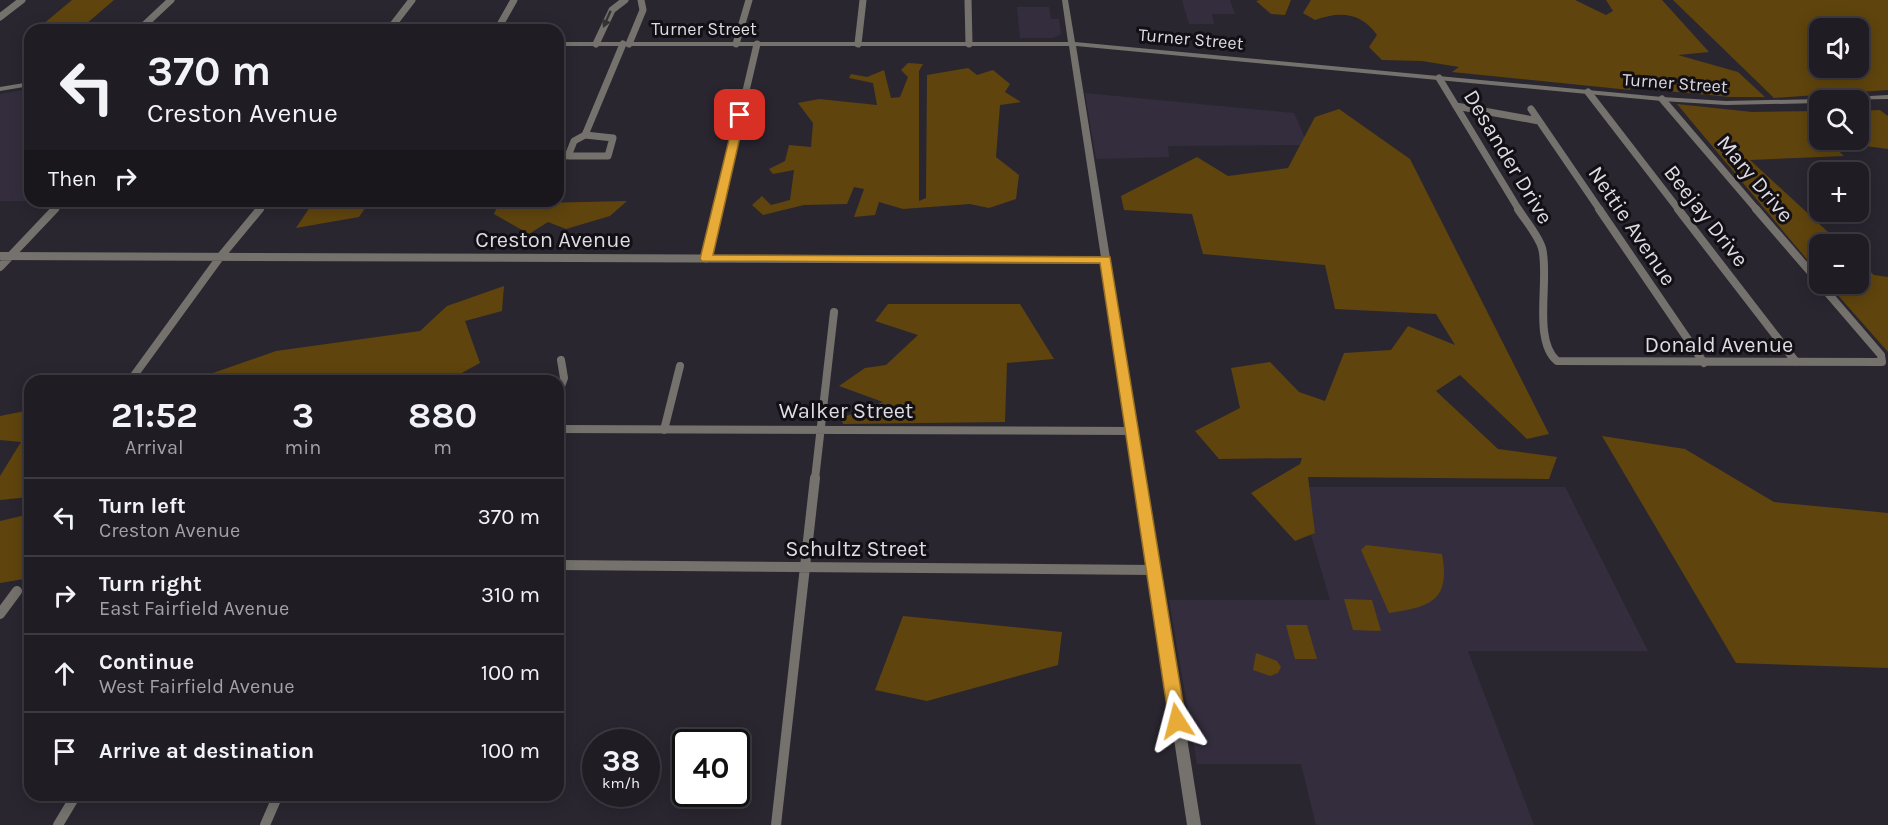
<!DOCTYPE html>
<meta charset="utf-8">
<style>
:root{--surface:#201c24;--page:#28252c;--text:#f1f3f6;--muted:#a2a1a6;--line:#3d3a41}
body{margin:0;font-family:Karla,sans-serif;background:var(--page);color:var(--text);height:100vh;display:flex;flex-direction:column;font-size:22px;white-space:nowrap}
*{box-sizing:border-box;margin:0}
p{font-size:20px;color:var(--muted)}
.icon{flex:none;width:33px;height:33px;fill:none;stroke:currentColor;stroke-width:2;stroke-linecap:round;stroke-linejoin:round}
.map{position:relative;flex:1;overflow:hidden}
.drawer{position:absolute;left:24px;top:375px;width:540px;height:426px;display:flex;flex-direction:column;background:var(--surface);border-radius:18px;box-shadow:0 3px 15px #0003,0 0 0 2px var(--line)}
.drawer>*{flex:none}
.banner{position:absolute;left:24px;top:24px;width:540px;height:183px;border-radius:18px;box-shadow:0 3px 15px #0003,0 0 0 2px var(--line);background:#201c24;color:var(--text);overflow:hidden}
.controls{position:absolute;left:1809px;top:18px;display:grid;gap:12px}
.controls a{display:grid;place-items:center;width:60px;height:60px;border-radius:12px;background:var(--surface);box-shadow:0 3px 15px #0003,0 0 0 2px var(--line);font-size:30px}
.speed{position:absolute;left:582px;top:729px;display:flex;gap:12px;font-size:30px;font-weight:700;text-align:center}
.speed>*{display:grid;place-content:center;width:78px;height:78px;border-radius:50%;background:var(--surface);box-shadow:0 3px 15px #0003,0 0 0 2px var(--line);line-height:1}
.speed small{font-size:15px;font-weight:400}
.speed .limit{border:3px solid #111;border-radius:9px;background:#fff;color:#111}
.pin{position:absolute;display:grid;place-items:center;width:51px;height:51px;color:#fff;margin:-26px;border-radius:12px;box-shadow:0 3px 9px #0006}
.me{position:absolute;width:66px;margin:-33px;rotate:351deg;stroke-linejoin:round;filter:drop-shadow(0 0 4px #0008)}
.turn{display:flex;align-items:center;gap:21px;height:126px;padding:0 24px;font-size:27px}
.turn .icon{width:78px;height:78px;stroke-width:2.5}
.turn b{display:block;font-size:42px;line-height:51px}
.then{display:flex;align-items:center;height:57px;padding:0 24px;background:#0003;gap:12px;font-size:22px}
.eta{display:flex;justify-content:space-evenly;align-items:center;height:102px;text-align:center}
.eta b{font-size:36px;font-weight:700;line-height:42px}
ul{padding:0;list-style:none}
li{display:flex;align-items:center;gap:18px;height:78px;padding:0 24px;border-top:2px solid var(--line)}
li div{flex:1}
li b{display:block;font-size:22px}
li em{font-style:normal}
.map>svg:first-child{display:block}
.built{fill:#342d3d}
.green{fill:#5f440d;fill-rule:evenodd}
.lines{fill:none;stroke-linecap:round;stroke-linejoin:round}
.minor-far2{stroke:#75726d;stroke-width:7}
.minor-far1{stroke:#75726d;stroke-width:8}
.minor{stroke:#75726d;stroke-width:10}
.tertiary{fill:#75726d;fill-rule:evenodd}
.oneway{fill:#353234}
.route{fill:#e8ab37;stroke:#976f24;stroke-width:1.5}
.labels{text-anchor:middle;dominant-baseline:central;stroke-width:6;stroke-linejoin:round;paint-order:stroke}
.far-street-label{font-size:18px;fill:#dedbe2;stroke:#121015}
.street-label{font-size:22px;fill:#dedbe2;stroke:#121015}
</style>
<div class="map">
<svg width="1888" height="825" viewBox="0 0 1888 825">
<rect width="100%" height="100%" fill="#2a2630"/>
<!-- built -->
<path class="built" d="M1182 0H1230L1235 14H1212L1214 24H1189Z
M1017 7H1049L1051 19H1059L1061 34 1053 38H1020Z
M30 89V201H33H0V94Z
M1085 93 1294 113 1308 145 1168 146 1169 157 1096 159Z
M1297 487H1565L1648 651H1468L1534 825H1316L1301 764H1197L1169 600H1330Z"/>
<!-- green -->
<path class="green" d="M72 0H114L79 30H36Z
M1260 0H1291L1285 15 1271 14 1256 1Z
M1311 0H1575L1606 15 1613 11 1606 0H1662L1709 52 1678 55 1738 72 1765 97H1730L1656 90 1645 81 1630 82V90L1452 72 1459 67 1422 61 1382 60 1369 47 1377 35C1361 12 1340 11 1315 20L1303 13Z
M1673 0H1888V90L1774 98ZM1820 28H1858V68H1820Z
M908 63 923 64 919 71V201L926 198 927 75 968 68 977 75 993 70 1010 84 1005 92 1021 102 1000 105 996 157 1019 175 1016 199 989 208 970 204 903 209 879 202 875 215 854 217 864 189 854 187 847 204 804 205 763 215 752 205 762 196 771 205 790 200 794 170 773 174 769 169 785 161 789 145 811 147 813 123 798 103 819 99 877 105 873 83 849 78 851 74 867 77 884 70 891 98 900 97 908 77 901 70Z
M1677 104 1752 112 1819 111 1820 140H1858L1859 111 1880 110 1888 116V149L1828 141 1844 156 1750 160 1841 244H1820L1819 274Z
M1339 109 1410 159 1549 434 1527 439 1460 375 1436 391 1498 449 1557 457 1549 479 1308 477 1315 533 1295 541 1251 493 1300 464 1302 458 1219 459 1195 431 1240 408 1231 368 1270 362 1299 392 1325 401 1344 353 1391 350 1408 326 1455 345 1436 314 1335 309 1325 265 1203 254 1192 214 1124 210 1121 196 1197 157 1228 176 1288 168 1315 117Z
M314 201H370L359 217 296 228Z
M627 201 610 216 566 229 548 222 529 234 494 214 498 204Z
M1859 261 1874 275 1888 277V352L1828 284H1858Z
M504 286 502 311 465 321 480 363 447 381H190L276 351 420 331 447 306Z
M888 304H1020L1054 359 1007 363 1005 422 843 424 841 418 883 402 839 386 865 368 886 365 918 335 875 321Z
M30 410V497L0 500V476L21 442 0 440V416Z
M1602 436 1685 449 1774 502 1888 513V668L1736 663Z
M30 514V578L0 583V521Z
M1366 545 1442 554C1451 601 1430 607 1389 613L1361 550Z
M1344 599 1372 600 1381 631 1353 630Z
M903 616 1062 632 1058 665 927 701 875 690Z
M1286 625H1307L1317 659H1295Z
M1256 653 1277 661 1281 667 1278 673 1270 676 1253 670Z"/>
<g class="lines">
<!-- minor-far2 -->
<path class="minor-far2" d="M968 0 969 44
M0 17 22 0
M139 30 171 0
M389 30 412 0
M497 30 514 0
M596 44 612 10 625 0
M629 44 643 10 641 0
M736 44 749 0
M858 44 863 0
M1439 78 1519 210
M1588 92 1679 210
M1662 99 1757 210
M1456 106 1539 121
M1531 109 1600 210
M585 135 613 138 608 156H568L574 141Z
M585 135 623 44
M54 210 62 201
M259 210 266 201
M718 210 757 44"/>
<!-- minor-far1 -->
<path class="minor-far1" d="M1518 209C1525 220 1538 235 1542 248 1550 278 1532 340 1557 361L1882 362 1881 355 1820 284
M1599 209 1704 363
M1678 209 1796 362
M1756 209 1820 283
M0 256 1106 260
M706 259 718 209
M0 267 55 209
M130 381 221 256 260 209
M558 394 564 378 561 360
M558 429 1133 431
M664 430 680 366
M815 479 834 312"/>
<!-- minor -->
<path class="minor" d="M558 565 1154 570
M0 614 17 591
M58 825 76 795
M265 825 278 795
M776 825 815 478"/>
<!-- tertiary -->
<path class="tertiary" d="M1062 0H1068L1075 42 1662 97 1726 101 1820 99 1823 100H1820V103L1726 105 1662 101 1076 46 1201 825H1187L1069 46H558V42H1068Z
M30 82V86L0 91V87Z
M1888 95V99L1829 100 1833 98Z"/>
</g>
<!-- one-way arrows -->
<defs><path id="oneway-solid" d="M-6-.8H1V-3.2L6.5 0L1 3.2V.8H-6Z" transform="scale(1.5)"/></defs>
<use class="oneway" href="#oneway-solid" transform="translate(607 19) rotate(114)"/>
<!-- route -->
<path class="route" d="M740 112 745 115 713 255 1110 257 1186 721 1183 726 1177 729 1171 726 1169 721 1100 263 702 261 700 259 735 115Z"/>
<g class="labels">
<!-- far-street labels -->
<g class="far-street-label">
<text x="704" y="29">Turner Street</text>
<text transform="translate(1191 39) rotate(5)">Turner Street</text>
<text transform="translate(1675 83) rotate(4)">Turner Street</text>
</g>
<!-- street labels -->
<g class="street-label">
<text transform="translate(1508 157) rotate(59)">Desander Drive</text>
<text transform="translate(1755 179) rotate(50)">Mary Drive</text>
<text transform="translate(1706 216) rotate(52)">Beejay Drive</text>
<text transform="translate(1632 226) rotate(56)">Nettie Avenue</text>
<text x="553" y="240">Creston Avenue</text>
<text x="1719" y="345">Donald Avenue</text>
<text x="846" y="411">Walker Street</text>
<text x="856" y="549">Schultz Street</text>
</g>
</g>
</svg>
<div class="controls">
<a><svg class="icon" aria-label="sound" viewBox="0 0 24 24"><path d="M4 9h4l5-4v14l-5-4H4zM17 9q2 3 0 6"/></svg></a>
<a><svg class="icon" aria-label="search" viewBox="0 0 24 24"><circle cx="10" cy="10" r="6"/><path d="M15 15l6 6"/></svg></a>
<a>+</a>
<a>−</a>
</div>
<div class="speed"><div>38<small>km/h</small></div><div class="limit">40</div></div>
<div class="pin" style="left:740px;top:115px;background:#d93025"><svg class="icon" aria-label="arrive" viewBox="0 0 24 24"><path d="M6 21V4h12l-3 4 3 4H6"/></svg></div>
<svg class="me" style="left:1177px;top:721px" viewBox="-20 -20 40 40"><path d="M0-17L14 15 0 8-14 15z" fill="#e8ab37" stroke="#fff" stroke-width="4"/></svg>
<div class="banner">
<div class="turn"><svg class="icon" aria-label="left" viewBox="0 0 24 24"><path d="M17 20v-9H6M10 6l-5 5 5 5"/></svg><div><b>370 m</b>Creston Avenue</div></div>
<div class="then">Then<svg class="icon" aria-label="right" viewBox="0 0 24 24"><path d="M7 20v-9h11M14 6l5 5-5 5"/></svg></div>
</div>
<section class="drawer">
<div class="eta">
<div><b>21:52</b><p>Arrival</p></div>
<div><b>3</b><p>min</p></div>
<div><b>880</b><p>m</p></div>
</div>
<ul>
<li><svg class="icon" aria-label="left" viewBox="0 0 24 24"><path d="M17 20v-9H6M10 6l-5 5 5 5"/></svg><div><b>Turn left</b><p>Creston Avenue</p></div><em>370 m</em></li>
<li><svg class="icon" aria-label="right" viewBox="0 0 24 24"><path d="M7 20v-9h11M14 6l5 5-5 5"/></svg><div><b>Turn right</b><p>East Fairfield Avenue</p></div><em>310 m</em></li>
<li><svg class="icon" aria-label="ahead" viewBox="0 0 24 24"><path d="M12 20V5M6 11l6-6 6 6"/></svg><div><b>Continue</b><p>West Fairfield Avenue</p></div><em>100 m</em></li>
<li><svg class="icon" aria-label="arrive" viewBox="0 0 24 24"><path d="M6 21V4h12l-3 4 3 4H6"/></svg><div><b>Arrive at destination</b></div><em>100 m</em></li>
</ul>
</section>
</div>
